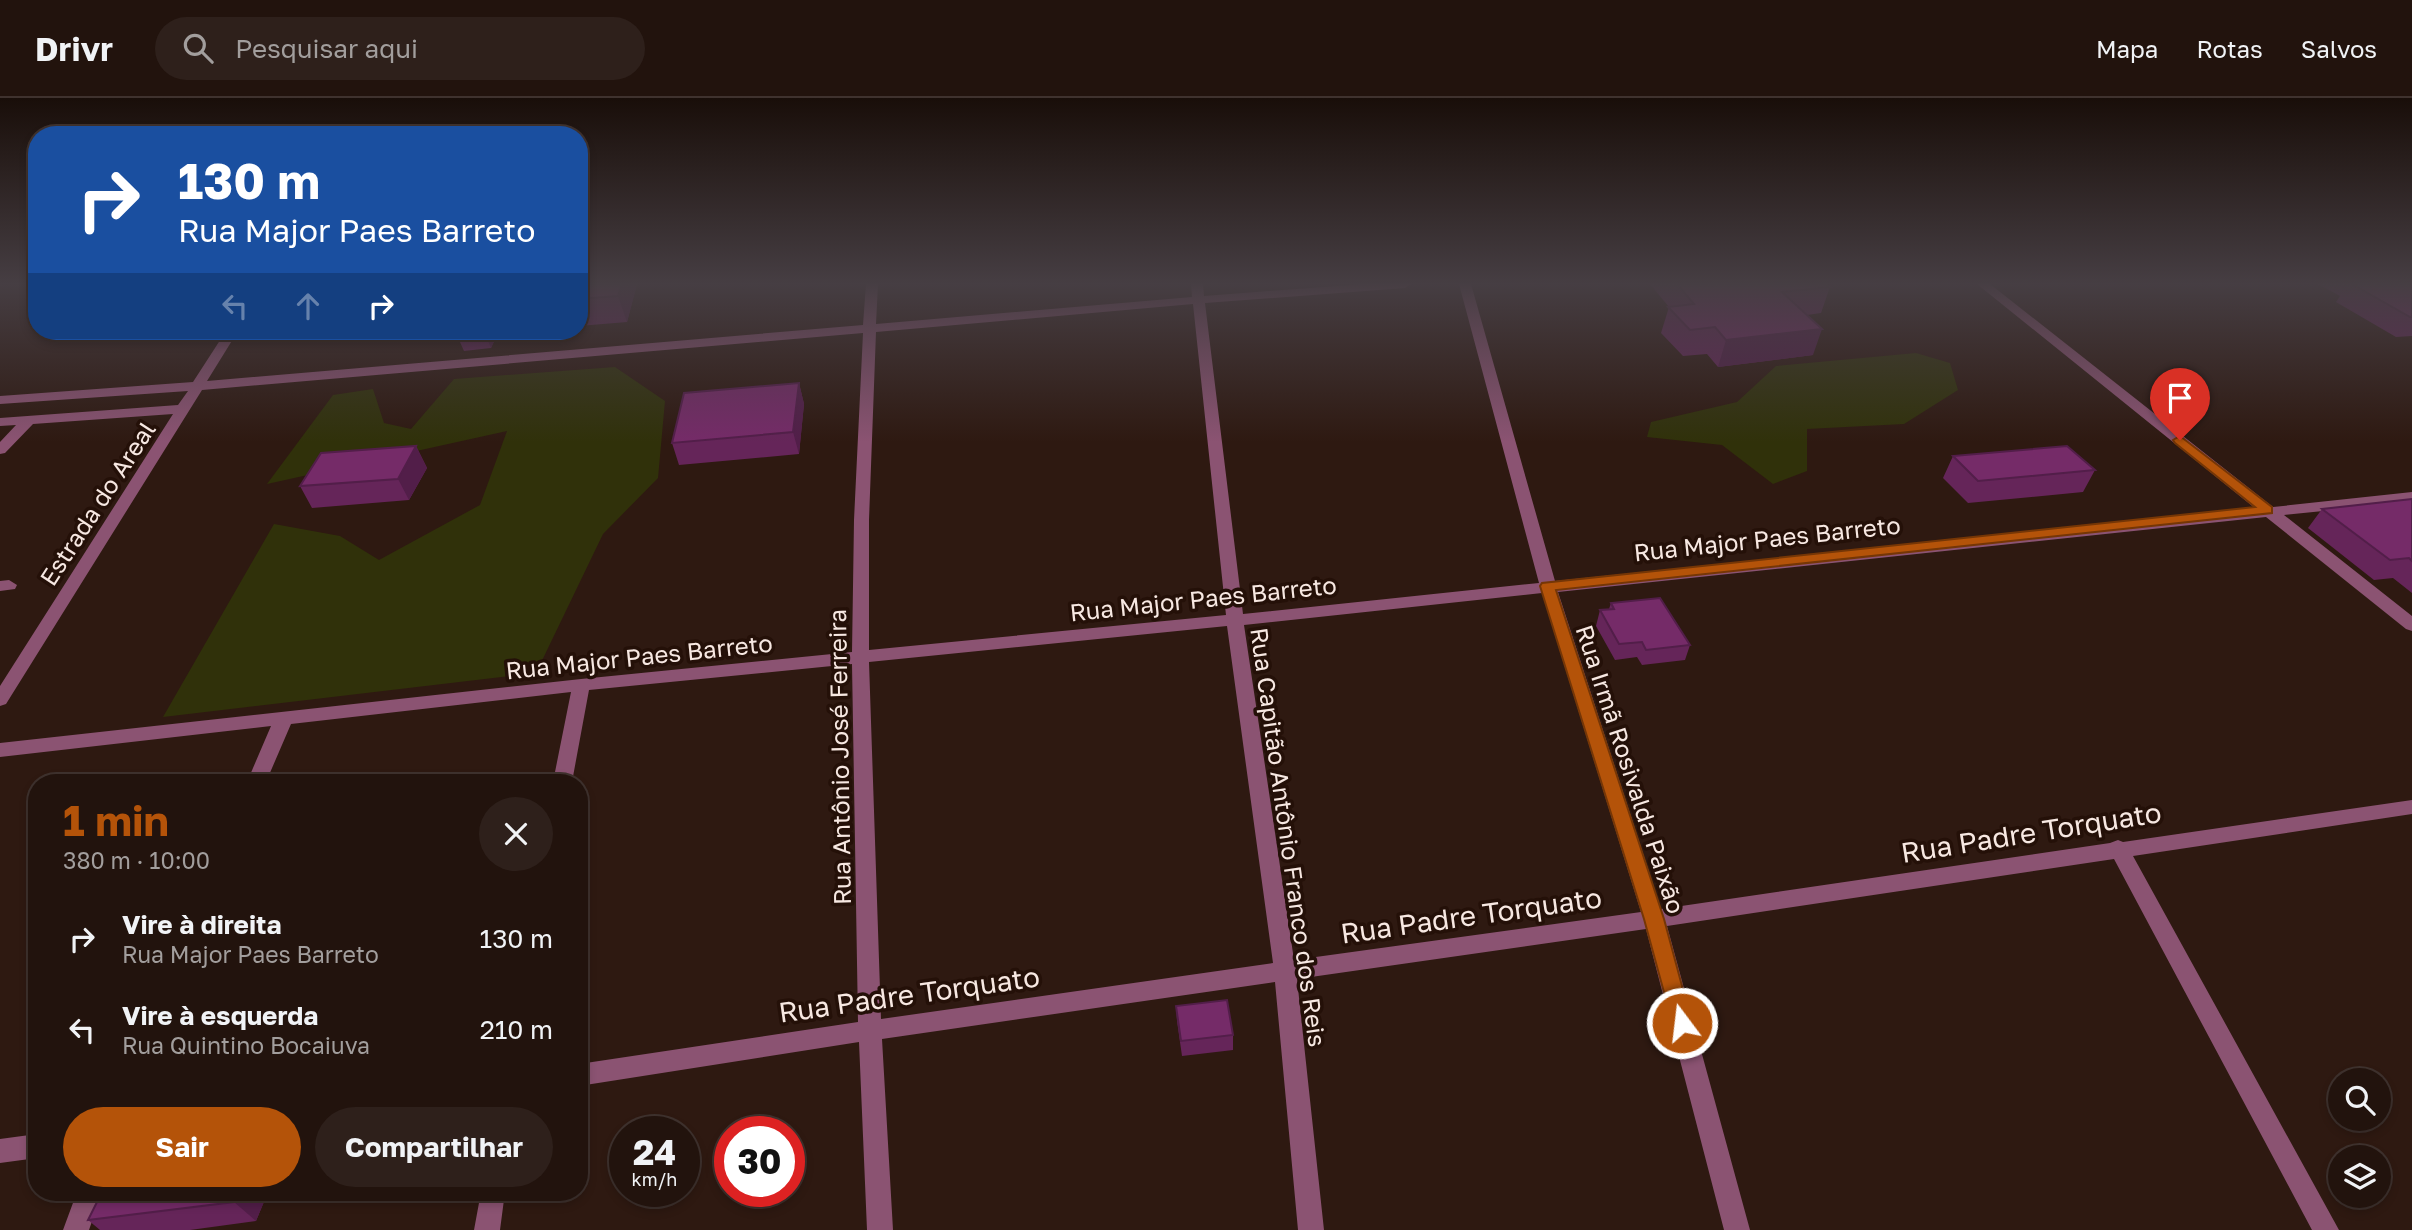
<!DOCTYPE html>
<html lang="pt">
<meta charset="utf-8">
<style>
:root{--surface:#22130d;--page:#2e201b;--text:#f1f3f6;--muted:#a29e9d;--line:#3f322e;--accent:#b45309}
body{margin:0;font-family:"Golos Text",sans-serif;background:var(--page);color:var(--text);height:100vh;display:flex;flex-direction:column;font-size:26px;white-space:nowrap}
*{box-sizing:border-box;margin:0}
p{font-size:23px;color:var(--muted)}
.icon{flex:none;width:38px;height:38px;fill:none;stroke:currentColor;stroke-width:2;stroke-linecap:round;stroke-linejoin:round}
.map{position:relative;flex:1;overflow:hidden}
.panel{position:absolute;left:28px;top:676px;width:560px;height:427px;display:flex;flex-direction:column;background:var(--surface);border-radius:28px;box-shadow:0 4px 10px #0003,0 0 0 2px var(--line)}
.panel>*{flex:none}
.top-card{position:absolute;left:28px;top:28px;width:560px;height:214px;border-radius:28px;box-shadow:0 4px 10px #0003,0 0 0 2px var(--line);background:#1a4fa0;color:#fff;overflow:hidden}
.tools{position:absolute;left:2328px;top:970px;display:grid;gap:14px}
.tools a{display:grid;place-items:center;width:63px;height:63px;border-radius:50%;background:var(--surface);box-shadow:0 4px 10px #0003,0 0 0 2px var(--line);font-size:35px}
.speed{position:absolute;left:609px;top:1018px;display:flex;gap:14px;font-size:35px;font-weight:700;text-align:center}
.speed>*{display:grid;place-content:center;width:91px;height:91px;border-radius:50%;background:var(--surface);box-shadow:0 4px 10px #0003,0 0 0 2px var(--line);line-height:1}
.speed small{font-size:18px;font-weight:400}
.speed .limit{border:10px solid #d22;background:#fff;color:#111}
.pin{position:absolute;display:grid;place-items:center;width:60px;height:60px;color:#fff;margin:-72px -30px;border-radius:50% 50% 50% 0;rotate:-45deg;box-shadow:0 0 7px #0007}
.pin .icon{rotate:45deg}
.me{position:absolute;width:77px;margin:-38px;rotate:345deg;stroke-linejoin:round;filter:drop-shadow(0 0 5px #0008)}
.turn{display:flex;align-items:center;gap:24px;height:147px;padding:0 35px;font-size:32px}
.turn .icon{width:91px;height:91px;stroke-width:2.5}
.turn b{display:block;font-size:49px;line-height:60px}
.lanes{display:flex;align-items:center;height:66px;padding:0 35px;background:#0003;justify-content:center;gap:35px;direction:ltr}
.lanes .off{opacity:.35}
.round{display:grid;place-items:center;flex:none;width:74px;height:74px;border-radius:37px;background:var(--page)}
.overview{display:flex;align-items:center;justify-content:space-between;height:119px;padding:0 35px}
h1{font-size:42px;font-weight:700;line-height:52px;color:var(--accent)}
.action{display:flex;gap:14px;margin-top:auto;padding:14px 35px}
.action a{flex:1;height:80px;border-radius:42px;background:var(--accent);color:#fff;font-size:28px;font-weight:700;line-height:80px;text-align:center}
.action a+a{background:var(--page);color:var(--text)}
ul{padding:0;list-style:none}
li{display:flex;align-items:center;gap:21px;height:91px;padding:0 35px}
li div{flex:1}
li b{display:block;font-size:26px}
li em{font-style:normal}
header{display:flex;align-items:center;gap:42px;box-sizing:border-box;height:98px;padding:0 35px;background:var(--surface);border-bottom:2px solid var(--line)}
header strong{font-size:33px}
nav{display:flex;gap:38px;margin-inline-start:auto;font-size:24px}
.search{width:490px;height:63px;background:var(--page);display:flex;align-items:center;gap:18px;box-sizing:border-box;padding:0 24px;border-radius:38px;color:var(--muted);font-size:26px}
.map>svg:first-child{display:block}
.green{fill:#30310a}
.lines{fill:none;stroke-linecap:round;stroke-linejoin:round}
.minor{fill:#8b5372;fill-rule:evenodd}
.wall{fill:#652559}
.shaded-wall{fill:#521e49}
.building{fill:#752b68;stroke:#521e49;stroke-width:2}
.route{fill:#b45309;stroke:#753606;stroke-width:2}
.labels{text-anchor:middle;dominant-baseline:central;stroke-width:7;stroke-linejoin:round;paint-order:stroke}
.street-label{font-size:24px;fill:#f7e8e2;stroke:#241008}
.near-street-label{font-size:28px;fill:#f7e8e2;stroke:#241008}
</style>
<header>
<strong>Drivr</strong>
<div class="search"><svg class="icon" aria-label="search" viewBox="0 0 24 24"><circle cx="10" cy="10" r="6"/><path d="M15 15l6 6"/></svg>Pesquisar aqui</div>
<nav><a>Mapa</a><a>Rotas</a><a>Salvos</a></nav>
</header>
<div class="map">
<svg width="2412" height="1132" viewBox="0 0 2412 1132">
<rect width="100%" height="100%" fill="#2e1911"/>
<!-- green -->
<path class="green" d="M1916 255 1950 265 1958 292 1904 326 1807 331V373L1773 386 1722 347 1647 339 1651 324 1737 304 1776 268Z
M615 269 665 303 658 380 603 436 536 575 163 619 274 426 340 438 379 462 480 407 507 333 267 386 333 297 373 291 384 325 411 331 454 281Z"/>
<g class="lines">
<!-- minor -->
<path class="minor" d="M866 186H878L876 226 1192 199 1191 186H1203L1204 198 1363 186H1411L1405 190 1205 205 1243 516 1539 485 1459 186H1471L1555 483 2256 411 1977 186H1990L2273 409 2412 394V404L2284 417 2412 518V533L2406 531 2266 419 1558 494 1661 811 2110 745 2118 742 2123 744 2412 702V716L2133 758 2339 1132H2312L2114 761 1667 828 1750 1132H1724L1646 831 1297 881 1324 1132H1298L1275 884 882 941 893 1132H867L859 944 579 988V966L858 924 852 566 589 592 572 684H553L571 594 291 626 266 684H247L271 628 0 659V645L581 581 852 554 854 422 863 235 202 292 6 606 0 608V588L173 316 33 326 5 355 0 356V344L16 327 0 328V320L178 307 188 293 0 306V298L193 284 226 233H238L207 283 863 227ZM1193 206 1226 517 869 552V422L876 234ZM1542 495 1641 814 1294 862 1244 527ZM1227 528 1273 865 881 921 869 564Z
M9 482 17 487 15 491 0 493V483Z
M37 1036V1060L0 1065V1041Z
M77 1094H102L89 1132H63Z
M481 1094H505L500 1132H474Z"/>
</g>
<!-- wall -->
<path class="wall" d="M579 186H637L627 224 579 228Z
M1650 186H1825L1830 189 1821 215 1807 217 1813 257 1718 269 1707 256 1683 258 1661 235 1669 209Z
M2318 186H2412V238L2396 239 2336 204 2340 198Z
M455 233H522L498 235 491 250 464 253Z
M799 285 804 306 799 356 679 367 672 345Z
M416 348 427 370 409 402 312 410 300 388Z
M1953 358 2095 372 2083 394 1968 405 1943 380Z
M2412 401V495L2393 480 2374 482 2308 430 2322 411Z
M1611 505 1690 547 1685 562 1642 567 1637 559 1615 562 1596 528 1600 512 1609 511Z
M1176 908 1233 937V952L1182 958 1177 923Z
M268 1094 256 1123 190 1132H100L88 1122Z"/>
<!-- shaded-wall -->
<path class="shaded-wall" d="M622 186H637L627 224 618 198Z
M1822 231 1813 257 1718 269 1726 242Z
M484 233H497L498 235 491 250Z
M799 285 804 306 799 356 793 334Z
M416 348 427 370 409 402 398 381Z
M238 1094H268L256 1123 234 1104Z"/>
<!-- building -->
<path class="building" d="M579 186H622L618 198 579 201Z
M1677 186H1825L1830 189 1782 194 1822 231 1726 242 1715 229 1690 232 1668 209 1694 206Z
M2352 186H2412V219H2410Z
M799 285 793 334 672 345 684 295Z
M416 348 398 381 300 388 321 355Z
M2067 348 2095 372 1978 383 1953 358Z
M2412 401V463L2409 460 2390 462 2322 411Z
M1660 500 1690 547 1646 552 1642 544 1619 546 1600 512 1614 511 1611 505Z
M1227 902 1233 937 1181 943 1176 908Z
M102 1094H238L234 1104 88 1122Z"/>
<!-- sky -->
<linearGradient id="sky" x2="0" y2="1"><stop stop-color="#190e09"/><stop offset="0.54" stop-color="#463e43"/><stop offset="1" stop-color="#463e43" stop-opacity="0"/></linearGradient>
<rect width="2412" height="344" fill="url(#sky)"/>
<!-- route -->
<path class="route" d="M2180 338 2272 409V415L1556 492 1664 821 1692 925 1689 931 1682 934 1674 931 1644 821 1540 488 1542 485 2255 409 2175 345 2173 342Z"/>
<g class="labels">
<!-- street labels -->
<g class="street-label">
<text transform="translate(97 405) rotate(-57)">Estrada do Areal</text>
<text transform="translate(1767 440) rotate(-6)">Rua Major Paes Barreto</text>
<text transform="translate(1203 500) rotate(-6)">Rua Major Paes Barreto</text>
<text transform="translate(639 558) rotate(-6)">Rua Major Paes Barreto</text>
<text transform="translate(839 659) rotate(-91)">Rua Antônio José Ferreira</text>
<text transform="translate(1631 671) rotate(72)">Rua Irmã Rosivalda Paixão</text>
<text transform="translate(1289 739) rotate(82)">Rua Capitão Antônio Franco dos Reis</text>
</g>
<!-- near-street labels -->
<g class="near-street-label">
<text transform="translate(2031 734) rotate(-9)">Rua Padre Torquato</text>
<text transform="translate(1471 817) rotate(-8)">Rua Padre Torquato</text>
<text transform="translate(909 896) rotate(-8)">Rua Padre Torquato</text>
</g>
</g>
</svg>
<div class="tools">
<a><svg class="icon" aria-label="search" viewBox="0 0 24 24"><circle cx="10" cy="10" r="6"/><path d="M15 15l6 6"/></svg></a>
<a><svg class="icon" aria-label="layers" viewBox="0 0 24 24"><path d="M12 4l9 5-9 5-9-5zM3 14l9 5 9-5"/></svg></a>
</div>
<div class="speed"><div>24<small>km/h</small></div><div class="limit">30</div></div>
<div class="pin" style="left:2180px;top:342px;background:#d93025"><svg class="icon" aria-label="arrive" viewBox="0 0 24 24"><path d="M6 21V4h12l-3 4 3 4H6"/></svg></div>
<svg class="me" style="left:1682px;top:925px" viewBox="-20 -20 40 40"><circle r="17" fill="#b45309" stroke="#fff" stroke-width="3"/><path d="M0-11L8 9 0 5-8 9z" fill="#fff"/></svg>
<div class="top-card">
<div class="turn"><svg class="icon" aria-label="right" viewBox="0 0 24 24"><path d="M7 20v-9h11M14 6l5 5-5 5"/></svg><div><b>130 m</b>Rua Major Paes Barreto</div></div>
<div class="lanes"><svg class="icon off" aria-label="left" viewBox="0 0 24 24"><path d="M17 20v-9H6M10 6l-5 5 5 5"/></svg><svg class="icon off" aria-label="ahead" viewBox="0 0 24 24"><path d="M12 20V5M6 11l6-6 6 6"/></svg><svg class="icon" aria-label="right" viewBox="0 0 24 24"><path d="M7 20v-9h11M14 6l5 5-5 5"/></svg></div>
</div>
<section class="panel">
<div class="overview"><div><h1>1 min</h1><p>380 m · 10:00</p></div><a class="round"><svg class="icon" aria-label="close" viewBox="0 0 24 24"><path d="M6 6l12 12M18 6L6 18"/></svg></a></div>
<ul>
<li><svg class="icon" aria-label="right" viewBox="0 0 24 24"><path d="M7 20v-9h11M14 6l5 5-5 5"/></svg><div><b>Vire à direita</b><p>Rua Major Paes Barreto</p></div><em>130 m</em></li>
<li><svg class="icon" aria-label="left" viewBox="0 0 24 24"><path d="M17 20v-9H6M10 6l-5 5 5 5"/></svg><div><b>Vire à esquerda</b><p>Rua Quintino Bocaiuva</p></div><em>210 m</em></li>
</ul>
<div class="action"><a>Sair</a><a>Compartilhar</a></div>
</section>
</div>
